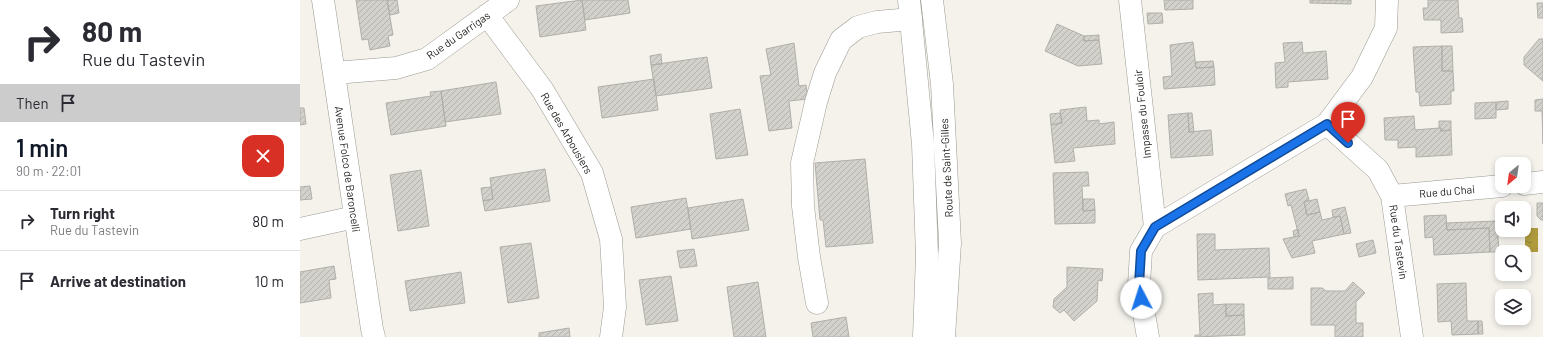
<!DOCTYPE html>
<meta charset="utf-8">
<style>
:root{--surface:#fff;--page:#f7f7f7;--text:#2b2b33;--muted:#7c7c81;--line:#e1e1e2;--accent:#111827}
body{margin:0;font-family:Barlow,sans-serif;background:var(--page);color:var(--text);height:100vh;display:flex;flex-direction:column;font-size:15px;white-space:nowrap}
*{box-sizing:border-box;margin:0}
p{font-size:13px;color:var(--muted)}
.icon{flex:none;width:22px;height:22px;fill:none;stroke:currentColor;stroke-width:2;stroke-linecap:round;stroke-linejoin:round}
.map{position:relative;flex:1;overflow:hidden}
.sheet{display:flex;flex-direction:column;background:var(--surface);width:300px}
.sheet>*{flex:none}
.guide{background:#fff;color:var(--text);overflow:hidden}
.needle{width:26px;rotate:209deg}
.tools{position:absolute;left:1195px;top:157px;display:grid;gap:8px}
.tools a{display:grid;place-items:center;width:36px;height:36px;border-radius:8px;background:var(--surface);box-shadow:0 2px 6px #0003;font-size:20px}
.pin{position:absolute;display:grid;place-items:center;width:34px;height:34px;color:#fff;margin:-41px -17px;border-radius:50% 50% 50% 0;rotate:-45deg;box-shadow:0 0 4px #0007}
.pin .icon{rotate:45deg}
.me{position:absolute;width:44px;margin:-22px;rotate:355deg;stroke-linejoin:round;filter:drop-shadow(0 0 3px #0008)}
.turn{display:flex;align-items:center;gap:14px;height:84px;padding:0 16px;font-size:18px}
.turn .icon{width:52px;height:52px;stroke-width:2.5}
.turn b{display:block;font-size:28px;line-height:34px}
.then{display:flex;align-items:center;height:38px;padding:0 16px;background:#0003;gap:8px;font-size:15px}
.round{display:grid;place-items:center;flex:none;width:42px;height:42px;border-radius:12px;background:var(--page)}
.headline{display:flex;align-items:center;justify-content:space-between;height:68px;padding:0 16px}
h1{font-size:24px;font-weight:600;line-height:30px;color:var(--accent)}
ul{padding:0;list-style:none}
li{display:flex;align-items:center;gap:12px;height:60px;padding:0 16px;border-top:1px solid var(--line)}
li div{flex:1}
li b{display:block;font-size:15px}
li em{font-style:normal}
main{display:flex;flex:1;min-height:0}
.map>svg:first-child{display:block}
.water{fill:url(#water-ripples)}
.building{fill:url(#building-hatch);stroke:#b0afa8}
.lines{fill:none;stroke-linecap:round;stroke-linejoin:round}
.minor-casing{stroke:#9a9992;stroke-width:23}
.major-casing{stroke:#9a9992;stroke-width:23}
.minor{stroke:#fff;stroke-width:22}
.major{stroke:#fff;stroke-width:22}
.route-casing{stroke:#114b97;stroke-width:10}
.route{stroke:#1a73e8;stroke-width:7}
.labels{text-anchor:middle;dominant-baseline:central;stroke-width:3;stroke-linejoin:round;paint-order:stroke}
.street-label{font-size:11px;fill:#232320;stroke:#fff}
</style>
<main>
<section class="sheet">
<div class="guide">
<div class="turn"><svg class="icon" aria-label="right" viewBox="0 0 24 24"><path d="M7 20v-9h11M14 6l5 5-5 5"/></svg><div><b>80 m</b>Rue du Tastevin</div></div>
<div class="then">Then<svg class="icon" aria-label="arrive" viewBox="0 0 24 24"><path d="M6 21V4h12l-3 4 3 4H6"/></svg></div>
</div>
<div class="headline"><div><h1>1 min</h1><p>90 m · 22:01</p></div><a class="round" style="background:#d93025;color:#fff"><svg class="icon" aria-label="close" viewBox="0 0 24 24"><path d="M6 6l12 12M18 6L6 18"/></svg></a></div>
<ul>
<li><svg class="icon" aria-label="right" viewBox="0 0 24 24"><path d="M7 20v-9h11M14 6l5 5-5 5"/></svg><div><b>Turn right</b><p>Rue du Tastevin</p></div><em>80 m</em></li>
<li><svg class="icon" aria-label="arrive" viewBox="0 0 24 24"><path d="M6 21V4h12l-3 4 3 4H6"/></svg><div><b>Arrive at destination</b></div><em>10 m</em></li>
</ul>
</section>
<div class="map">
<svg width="1243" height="337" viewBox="0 0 1243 337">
<defs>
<pattern id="water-ripples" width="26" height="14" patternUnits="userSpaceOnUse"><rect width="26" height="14" fill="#af9b3e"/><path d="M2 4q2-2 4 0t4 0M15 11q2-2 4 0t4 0" fill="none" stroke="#8e7e34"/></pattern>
<pattern id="building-hatch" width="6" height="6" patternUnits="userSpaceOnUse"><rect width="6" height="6" fill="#d3d1cb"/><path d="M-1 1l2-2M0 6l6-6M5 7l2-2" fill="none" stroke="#b5b3ae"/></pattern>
</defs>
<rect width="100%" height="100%" fill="#f4f2eb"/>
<!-- water -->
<path class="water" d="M1225 228H1238V252H1225Z"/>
<!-- building -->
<path class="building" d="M56 0H87L93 35 88 36 90 46 70 50 68 39 62 40Z
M87 0H97L99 13 90 15Z
M282 0H328L330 13 285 20Z
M282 0 286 30 240 37 236 6Z
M864 0H893V9L865 10Z
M1010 0H1051V4L1010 3Z
M1128 0H1158L1159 18H1162L1163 32 1141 33V20H1124L1123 8H1128Z
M1237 3H1243V18H1238Z
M847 13H862L863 23 848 24Z
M757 24 784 36V41L799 40 802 64 778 66 745 51Z
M799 35V40L784 41V36Z
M1239 39H1243V81L1224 65V57Z
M893 42 896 68 914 67 915 85 864 89 863 77 872 76 870 45Z
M1002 42 1003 53 1026 51 1028 79 988 82V87L976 88 975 63 985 62 983 43Z
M494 43 499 86 506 85 508 99 489 101 492 128 469 131 460 76 471 75 466 49Z
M1142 46V71H1153L1154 91H1151V104L1120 106 1119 92H1116L1113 47Z
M1142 46H1152L1153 71H1142Z
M361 54 362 64 351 65 350 56Z
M407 57 412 88 356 96 351 65Z
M913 61 914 67 896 68 895 62Z
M354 79 358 110 302 118 298 87Z
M196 82 201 114 145 122 141 91Z
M141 91 146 126 91 135 86 103 131 96 130 92Z
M1243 99V144L1242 111H1235V100Z
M1208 101V109L1196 110V102Z
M1196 102V118L1175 119V103Z
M786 107 787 121 799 120V124L814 122 815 144 773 148 775 161 755 163 751 125 762 123 760 110Z
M0 108H4L6 124 0 125Z
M440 109 448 155 416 159 410 114Z
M760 113 762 123 751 125 750 114Z
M888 113 889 132 911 130 913 155 871 158 868 115Z
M888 113H892L894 132H889Z
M1114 116 1115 130 1139 128H1141V131L1151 130 1152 155 1116 157V147L1098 148V140H1085L1084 118Z
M1139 121H1151V130L1141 131V128H1139Z
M565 159 573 243 526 247 523 220H520L515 163Z
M245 169 250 201 185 211 183 201 193 199 190 178Z
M121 170 129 226 98 231 90 175Z
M788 172 789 186H782L783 211 795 210V223L755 224 753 173Z
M10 186 12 199 0 200V187Z
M191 187 193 199 183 201 181 188Z
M1006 189 1009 200 1004 202 1007 215 1020 212 1022 220 1040 216 1044 234 1012 241 1015 253 992 258 983 239 999 236 991 205 988 206 985 194Z
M386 198 391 229 336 238 331 207Z
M443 199 449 230 392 239 388 208Z
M783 199H794L795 210 783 211Z
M1017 199 1020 212 1007 215 1004 202Z
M1237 203H1243V220H1241L1237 216Z
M1045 207 1051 233 1044 234 1040 216 1033 217 1032 210Z
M1146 215 1147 230 1189 228 1190 252 1134 255 1133 237 1125 238 1124 216Z
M1197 221 1199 252H1190L1189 228 1147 230 1146 223Z
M998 229 999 236 994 237 993 231Z
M897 234H915V250L969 248 970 277 898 280Z
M1073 240 1076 253 1059 257 1056 244Z
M231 243 239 298 208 303 200 247Z
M394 249 397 266 380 268 377 251Z
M34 266 36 279 29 280 31 298 0 303V272Z
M767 267 803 269 802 281 798 280 797 301 774 321 764 310 760 313 753 307 754 299 767 287Z
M161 272 165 303 110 311 105 281Z
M371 276 378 321 346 325 339 280Z
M993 277V289H968V278Z
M458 282 466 337H434L427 287Z
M1053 282 1065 293 1056 302V323H1063V337H1035V325H1011V288H1022L1026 291H1045Z
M1166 283 1167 321H1178V334L1152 335 1151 321 1138 322 1137 284Z
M913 293V305L926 304V316L944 315 945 335 895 337V335H900L898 294Z
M926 304H944V315L926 316Z
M546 317 549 337H513L511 323Z
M1178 321H1182L1183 334H1178Z
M269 328 270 337H239V333Z"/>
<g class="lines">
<!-- minor casing -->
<g class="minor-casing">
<path id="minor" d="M23 0 72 329 74 337
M830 0 855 227
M187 15 242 89 292 173 311 239 315 307 311 337
M34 73 96 68 127 59 208 0
M1027 124 1078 170 1092 196 1112 337
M1224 184 1243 182
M1092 196 1202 186
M0 229 55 217
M517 303 509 257 503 206 502 163 516 102 525 73 541 40 558 27 577 22 611 19
M848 337 839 285 841 251 855 227 1027 124 1062 77 1086 28 1087 0"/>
</g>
<!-- major casing -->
<g class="major-casing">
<path id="major" d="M609 0 623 144 627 255 624 337
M632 0 642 84 650 243 644 337"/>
</g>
<!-- minor -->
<use href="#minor" class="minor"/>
<!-- major -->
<use href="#major" class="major"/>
</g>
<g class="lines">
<!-- route casing -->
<g class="route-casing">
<path id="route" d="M841 298 839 285 841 251 855 227 1027 124 1048 143"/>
</g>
<!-- route -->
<use href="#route" class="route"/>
</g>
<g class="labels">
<!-- street labels -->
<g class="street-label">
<text transform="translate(158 35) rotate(-35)">Rue du Garrigas</text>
<text transform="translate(842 114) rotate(-96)">Impasse du Fouloir</text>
<text transform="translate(267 133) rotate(60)">Rue des Arbousiers</text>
<text transform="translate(646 168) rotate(-93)">Route de Saint-Gilles</text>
<text transform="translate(48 169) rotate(82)">Avenue Folco de Baroncelli</text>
<text transform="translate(1147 191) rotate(-5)">Rue du Chai</text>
<text transform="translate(1099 242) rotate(82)">Rue du Tastevin</text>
</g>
</g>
</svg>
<div class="tools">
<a><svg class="needle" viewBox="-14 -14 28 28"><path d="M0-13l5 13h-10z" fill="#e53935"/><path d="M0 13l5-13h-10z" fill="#7c7c81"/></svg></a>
<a><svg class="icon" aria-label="sound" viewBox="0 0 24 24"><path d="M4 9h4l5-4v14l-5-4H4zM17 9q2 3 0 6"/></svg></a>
<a><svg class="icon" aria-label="search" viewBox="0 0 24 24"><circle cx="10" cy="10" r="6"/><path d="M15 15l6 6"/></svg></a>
<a><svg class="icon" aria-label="layers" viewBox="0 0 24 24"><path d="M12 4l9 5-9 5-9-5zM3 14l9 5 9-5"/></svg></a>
</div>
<div class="pin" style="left:1048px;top:143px;background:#d93025"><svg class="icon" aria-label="arrive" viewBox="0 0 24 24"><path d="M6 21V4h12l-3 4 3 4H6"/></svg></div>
<svg class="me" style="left:841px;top:298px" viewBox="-20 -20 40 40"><circle r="19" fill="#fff"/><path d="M0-13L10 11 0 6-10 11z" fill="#1a73e8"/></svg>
</div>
</main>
